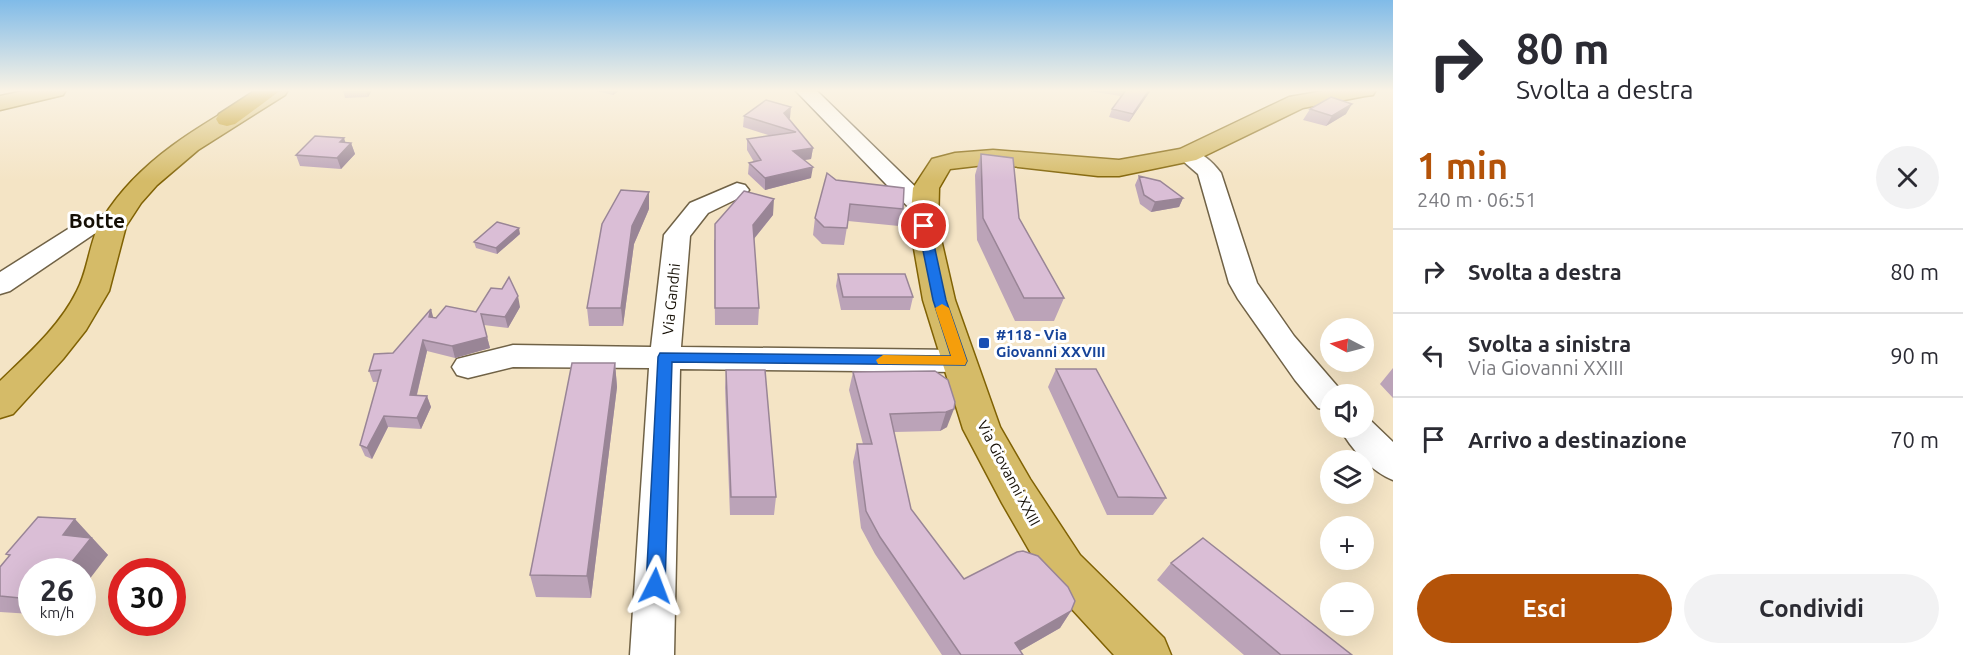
<!DOCTYPE html>
<html lang="it">
<meta charset="utf-8">
<style>
:root{--surface:#fff;--page:#f2f2f3;--text:#2b2b33;--muted:#7c7c81;--line:#e1e1e2;--accent:#b45309}
body{margin:0;font-family:Ubuntu,sans-serif;background:var(--page);color:var(--text);height:100vh;display:flex;flex-direction:column;font-size:22px;white-space:nowrap}
*{box-sizing:border-box;margin:0}
p{font-size:20px;color:var(--muted)}
.icon{flex:none;width:33px;height:33px;fill:none;stroke:currentColor;stroke-width:2;stroke-linecap:round;stroke-linejoin:round}
.map{position:relative;flex:1;overflow:hidden}
.panel{display:flex;flex-direction:column;background:var(--surface);width:570px}
.panel>*{flex:none}
.guide{background:#fff;color:var(--text);overflow:hidden}
.needle{width:39px;rotate:276deg}
.controls{position:absolute;left:1320px;top:318px;display:grid;gap:12px}
.controls a{display:grid;place-items:center;width:54px;height:54px;border-radius:50%;background:var(--surface);box-shadow:0 6px 24px #0002;font-size:30px}
.speed{position:absolute;left:18px;top:558px;display:flex;gap:12px;font-size:30px;font-weight:700;text-align:center}
.speed>*{display:grid;place-content:center;width:78px;height:78px;border-radius:50%;background:var(--surface);box-shadow:0 6px 24px #0002;line-height:1}
.speed small{font-size:15px;font-weight:400}
.speed .limit{border:9px solid #d22;background:#fff;color:#111}
.pin{position:absolute;display:grid;place-items:center;width:51px;height:51px;color:#fff;margin:-26px;border:3px solid #fff;border-radius:50%;box-shadow:0 2px 6px #0007}
.me{position:absolute;width:66px;margin:-33px;rotate:3deg;stroke-linejoin:round;filter:drop-shadow(0 0 4px #0008)}
.turn{display:flex;align-items:center;gap:21px;height:126px;padding:0 24px;font-size:27px}
.turn .icon{width:78px;height:78px;stroke-width:2.5}
.turn b{display:block;font-size:42px;line-height:51px}
.round{display:grid;place-items:center;flex:none;width:63px;height:63px;border-radius:32px;background:var(--page)}
.summary{display:flex;align-items:center;justify-content:space-between;height:102px;padding:0 24px}
h1{font-size:36px;font-weight:700;line-height:45px;color:var(--accent)}
.primary-button{display:flex;gap:12px;margin-top:auto;padding:12px 24px}
.primary-button a{flex:1;height:69px;border-radius:36px;background:var(--accent);color:#fff;font-size:24px;font-weight:700;line-height:69px;text-align:center}
.primary-button a+a{background:var(--page);color:var(--text)}
ul{padding:0;list-style:none}
li{display:flex;align-items:center;gap:18px;height:84px;padding:0 24px;border-top:2px solid var(--line)}
li div{flex:1}
li b{display:block;font-size:22px}
li em{font-style:normal}
main{display:flex;flex:1;min-height:0}
.map>svg:first-child{display:block}
.lines{fill:none;stroke-linecap:round;stroke-linejoin:round}
.minor-casing{stroke:#706246;stroke-width:3}
.major-casing{stroke:#806204;stroke-width:3}
.highway-casing{stroke:#806204;stroke-width:3}
.minor{fill:#fff;fill-rule:evenodd}
.major{fill:#d5bb68;fill-rule:evenodd}
.highway{fill:#b98e04;fill-rule:evenodd}
.wall{fill:#bba3b8}
.shaded-wall{fill:#998596}
.building{fill:#dabed6;stroke:#998596;stroke-width:1.5}
.route{fill:#1a73e8;stroke:#114b97;stroke-width:1.5}
.slow{fill:#f59e0b}
.transit-dot{fill:#1a4fb4;stroke:#fff;stroke-width:2}
.labels{text-anchor:middle;dominant-baseline:central;stroke-width:6;stroke-linejoin:round;paint-order:stroke}
.street-label{font-size:15px;fill:#150f05;stroke:#fff}
.transit-label{font-size:15px;font-weight:bold;fill:#164399;stroke:#fff;text-anchor:start}
.district-label{font-size:21px;font-weight:bold;fill:#150f05;stroke:#fff}
</style>
<main>
<div class="map">
<svg width="1393" height="655" viewBox="0 0 1393 655">
<rect width="100%" height="100%" fill="#f4e4c5"/>
<g class="lines">
<!-- minor casing -->
<g class="minor-casing">
<path id="minor" d="M795 90H816L933 204 936 209 933 214 924 216 915 214Z
M1187 148C1201 152 1212 161 1221 173L1257 283 1294 336 1344 394H1330V411L1318 408 1295 380 1238 299 1229 283 1198 174 1176 155 1179 150Z
M737 183 745 185 749 190 745 195 708 213 690 236 681 347 960 350 971 353 976 361 971 369 960 372 680 369 674 655H630L649 368 513 367 468 378 457 375 452 367 457 359 513 345 651 347 664 235 690 203Z
M116 210 125 213 129 218 125 223 94 234 10 291 0 294V272L76 224Z
M1364 417 1369 419 1393 442V480C1372 472 1350 448 1340 428H1364Z"/>
</g>
<!-- major casing -->
<g class="major-casing">
<path id="major" d="M28 90H66L63 95 0 110V96Z
M262 90H288L285 95 198 150 157 185 141 203 126 226 109 291 86 330 63 359 13 414 0 418V381C28 354 60 326 77 291 89 268 89 240 103 218 139 159 204 123 262 90Z
M1329 90H1376L1373 95 1365 96 1303 108 1196 160 1119 176H1098L993 164 950 169 939 188 938 226 955 300 1000 427 1030 479 1080 555 1164 638 1171 655H1114L1048 583 1002 503 963 429 923 300 910 226 913 188 932 159 955 153 993 150 1119 160 1180 149 1289 97Z"/>
</g>
<!-- highway casing -->
<g class="highway-casing">
<path id="highway" d="M256 90H281L235 124 227 126 219 124 216 119 219 114Z"/>
</g>
<!-- minor -->
<use href="#minor" class="minor"/>
<!-- major -->
<use href="#major" class="major"/>
<!-- highway -->
<use href="#highway" class="highway"/>
</g>
<!-- wall -->
<path class="wall" d="M343 90H372L368 97 345 98Z
M592 90H620L613 95Z
M1082 90H1151L1129 122 1109 117 1112 109 1121 96Z
M1310 109 1346 114 1326 126 1303 120Z
M744 116 790 118 789 119 813 148 811 159 804 160 811 178 765 190 748 174 749 163 754 162 747 150V139L771 136 743 127Z
M346 142 351 143 355 154 341 169 300 166 296 155Z
M981 154 1019 218 1064 298 1054 321H1015L977 240 975 175Z
M1139 176 1183 198 1179 207 1151 212 1140 204 1135 185Z
M836 180 903 209 899 226 848 221 844 245 822 244 813 235 815 218Z
M649 209 634 244 623 326H589L587 308Z
M773 215 754 239 759 308 758 325H715L714 240Z
M520 234 497 254 476 248 474 242Z
M838 274 913 297 910 310H841L836 286Z
M520 307 508 328 484 325 490 348 455 358 427 351 417 395 427 396 431 407 421 429 388 427 372 459 365 456 360 445 378 382H373L369 371 393 353 433 318H436L476 312Z
M615 363 617 387 591 598 536 597 530 575Z
M1393 368V398L1380 384Z
M1056 369 1166 498 1153 515H1107L1048 387Z
M726 370 776 497 774 515H730L725 388Z
M853 372 948 380 947 427 940 431 894 432 911 509 964 579 1071 611 1060 628 1020 651 1023 655H942L875 554 861 528 853 462 857 444H863L849 390Z
M93 537 92 538 108 555 82 572H32V614L0 612V567L9 556 6 554Z
M1171 563 1352 655H1244L1157 580Z"/>
<!-- shaded-wall -->
<path class="shaded-wall" d="M366 90H372L368 97Z
M613 90H620L613 95Z
M1149 90H1151L1129 122 1133 114Z
M1352 104 1346 114 1326 126 1332 116Z
M791 107 790 118 783 124 784 113Z
M344 138 347 147 351 143 355 154 341 169 337 158 340 142Z
M813 148 811 159 792 162 793 151Z
M813 167 811 178 765 190V178Z
M649 192V209L634 244 623 326 621 308 632 226Z
M1183 198 1179 207 1151 212 1155 202Z
M774 199 773 215 752 241 753 225Z
M519 228 520 234 497 254 496 248Z
M518 296 520 307 508 328 505 317Z
M431 309 434 320 429 317Z
M487 337 490 348 455 358 452 346Z
M423 340 427 351 414 406 410 395Z
M615 363 617 387 591 598 587 576Z
M427 396 431 407 421 429 417 418Z
M954 409 947 427 940 431 946 412Z
M384 416 388 427 372 459 367 448Z
M75 519 108 555 82 589V572H64L63 535Z
M32 584V607L20 598Z
M1071 611 1060 628 1013 655 1015 643Z"/>
<!-- building -->
<path class="building" d="M1126 90H1149L1133 114 1112 109Z
M1331 97 1352 104 1332 116 1310 109Z
M766 100 791 107 784 113 813 148 793 151 813 167 765 178 749 163 761 160 747 139 796 132 744 116Z
M315 136 344 138 340 142 351 143 337 158 296 155Z
M981 154 1013 158 1019 218 1064 298H1024L983 218Z
M827 173 836 180 904 188 903 209 850 204 847 228 824 227 815 218Z
M1139 176 1160 181 1183 198 1155 202 1144 195Z
M621 190 649 192 632 226 621 308H587L602 224Z
M744 191 774 199 753 225 759 308H715V224Z
M497 222 519 228 496 248 474 242Z
M838 274H905L913 297H843Z
M509 277 518 296 505 317 481 314 487 337 452 346 423 340 410 395 427 396 417 418 384 416 367 448 360 445 381 370 369 371 374 354 393 353 431 309 429 317 436 318 446 306 476 312 491 288 502 289Z
M572 363H615L587 576 530 575Z
M1056 369H1096L1166 498 1118 497Z
M726 370H765L776 497H731Z
M935 371 948 380 955 402 954 409 946 412 890 414 911 509 964 579 1017 552 1023 551 1038 556 1068 587 1075 601 1071 611 1015 643 1023 655H961L880 537 866 511 857 444H872L853 372Z
M38 517 75 519 63 535 91 538 64 572H32V584L20 598 0 596V567L10 555 6 554Z
M1203 538 1352 655H1281L1171 563Z"/>
<!-- sky -->
<linearGradient id="sky" x2="0" y2="1"><stop stop-color="#80bbe8"/><stop offset="0.5" stop-color="#faf3e5"/><stop offset="1" stop-color="#faf3e5" stop-opacity="0"/></linearGradient>
<rect width="1393" height="181" fill="url(#sky)"/>
<!-- route -->
<path class="route" d="M924 223 930 226 946 300 967 361 965 365 672 362 665 586 662 592 655 595 649 592 646 586 658 357 660 353 951 356 933 300 918 226Z"/>
<!-- slow -->
<path class="slow" d="M942 304 949 308 967 361 965 365 878 364 876 360 883 355 951 356 935 308Z"/>
<!-- markers -->
<rect class="transit-dot" x="978" y="337" width="12" height="12" rx="3"/>
<g class="labels">
<!-- street labels -->
<g class="street-label">
<text transform="translate(671 299) rotate(-84)">Via Gandhi</text>
<text transform="translate(1009 473) rotate(62)">Via Giovanni XXIII</text>
</g>
<!-- transit labels -->
<g class="transit-label">
<text x="996" y="334">#118 - Via<tspan x="996" dy="17">Giovanni XXVIII</tspan></text>
</g>
<!-- district labels -->
<g class="district-label">
<text x="97" y="220">Botte</text>
</g>
</g>
</svg>
<div class="controls">
<a><svg class="needle" viewBox="-14 -14 28 28"><path d="M0-13l5 13h-10z" fill="#e53935"/><path d="M0 13l5-13h-10z" fill="#7c7c81"/></svg></a>
<a><svg class="icon" aria-label="sound" viewBox="0 0 24 24"><path d="M4 9h4l5-4v14l-5-4H4zM17 9q2 3 0 6"/></svg></a>
<a><svg class="icon" aria-label="layers" viewBox="0 0 24 24"><path d="M12 4l9 5-9 5-9-5zM3 14l9 5 9-5"/></svg></a>
<a>+</a>
<a>−</a>
</div>
<div class="speed"><div>26<small>km/h</small></div><div class="limit">30</div></div>
<div class="pin" style="left:924px;top:226px;background:#d93025"><svg class="icon" aria-label="arrive" viewBox="0 0 24 24"><path d="M6 21V4h12l-3 4 3 4H6"/></svg></div>
<svg class="me" style="left:655px;top:586px" viewBox="-20 -20 40 40"><path d="M0-17L14 15 0 8-14 15z" fill="#1a73e8" stroke="#fff" stroke-width="4"/></svg>
</div>
<section class="panel">
<div class="guide">
<div class="turn"><svg class="icon" aria-label="right" viewBox="0 0 24 24"><path d="M7 20v-9h11M14 6l5 5-5 5"/></svg><div><b>80 m</b>Svolta a destra</div></div>
</div>
<div class="summary"><div><h1>1 min</h1><p>240 m · 06:51</p></div><a class="round"><svg class="icon" aria-label="close" viewBox="0 0 24 24"><path d="M6 6l12 12M18 6L6 18"/></svg></a></div>
<ul>
<li><svg class="icon" aria-label="right" viewBox="0 0 24 24"><path d="M7 20v-9h11M14 6l5 5-5 5"/></svg><div><b>Svolta a destra</b></div><em>80 m</em></li>
<li><svg class="icon" aria-label="left" viewBox="0 0 24 24"><path d="M17 20v-9H6M10 6l-5 5 5 5"/></svg><div><b>Svolta a sinistra</b><p>Via Giovanni XXIII</p></div><em>90 m</em></li>
<li><svg class="icon" aria-label="arrive" viewBox="0 0 24 24"><path d="M6 21V4h12l-3 4 3 4H6"/></svg><div><b>Arrivo a destinazione</b></div><em>70 m</em></li>
</ul>
<div class="primary-button"><a>Esci</a><a>Condividi</a></div>
</section>
</main>
